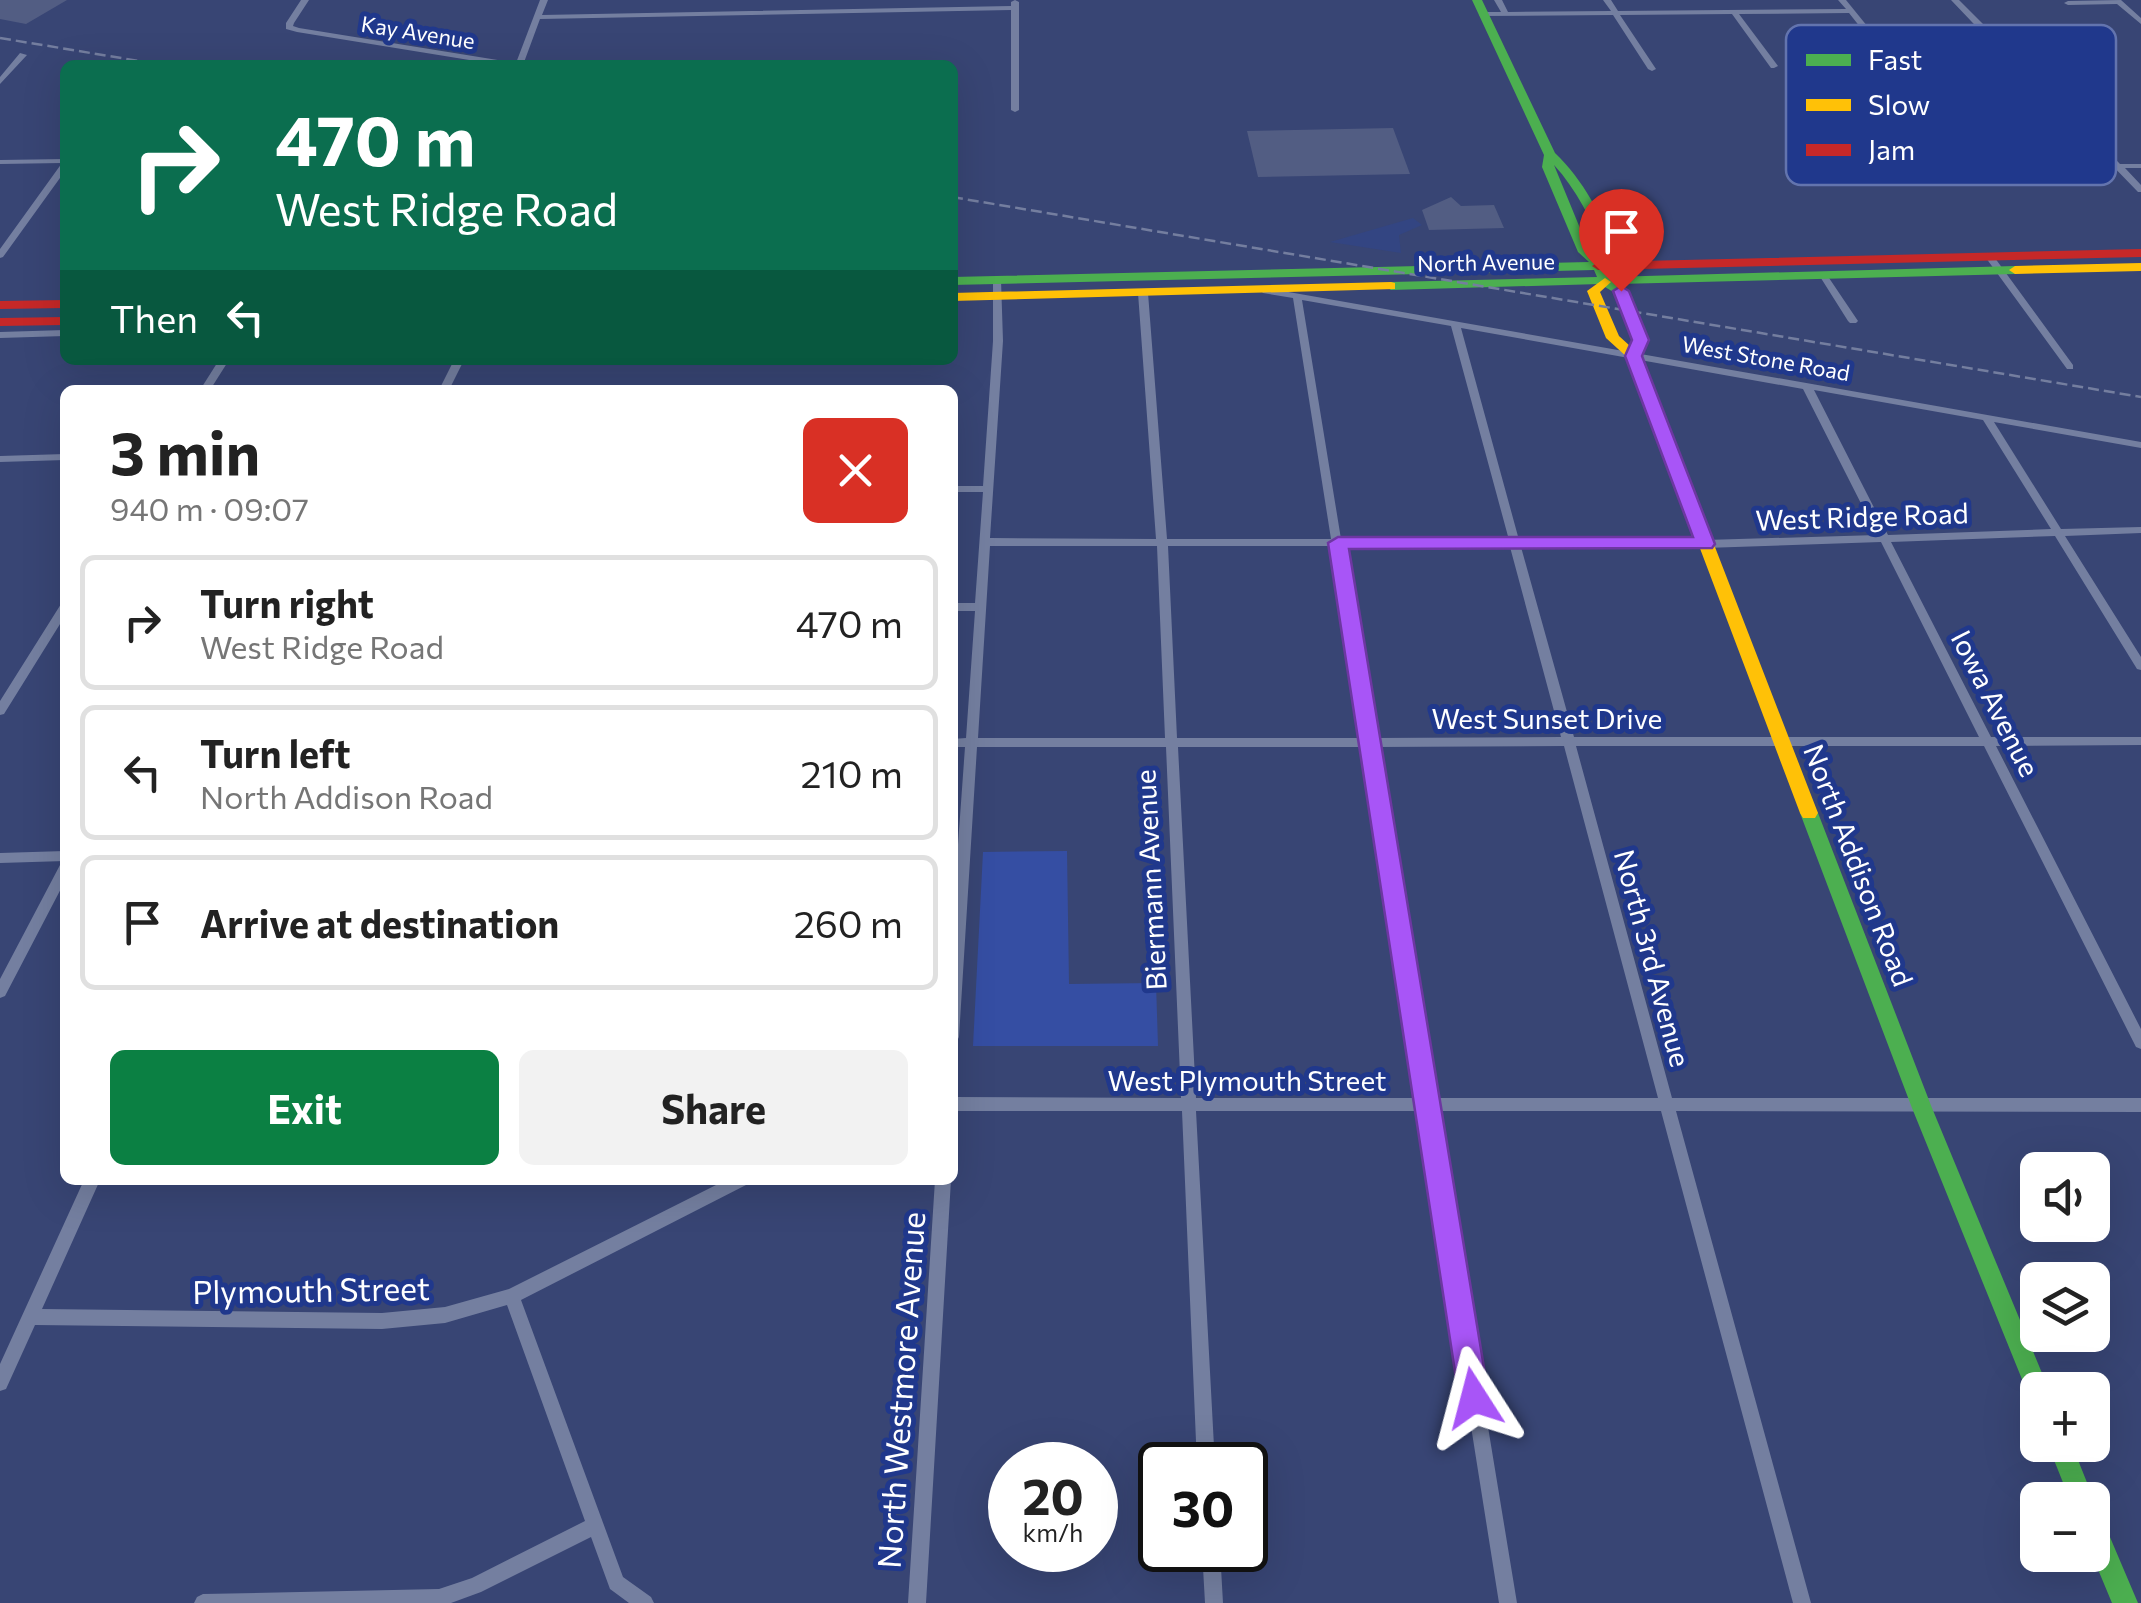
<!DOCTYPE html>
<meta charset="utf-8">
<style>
:root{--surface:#fff;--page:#f2f2f2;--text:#222;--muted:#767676;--line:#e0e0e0;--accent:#0b8043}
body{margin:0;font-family:Commissioner,sans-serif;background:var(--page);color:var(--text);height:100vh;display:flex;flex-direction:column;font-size:38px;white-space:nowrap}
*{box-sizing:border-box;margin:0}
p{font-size:32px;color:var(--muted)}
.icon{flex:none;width:55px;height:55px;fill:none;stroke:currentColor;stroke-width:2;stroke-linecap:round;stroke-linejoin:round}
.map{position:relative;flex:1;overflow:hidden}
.side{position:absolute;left:60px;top:385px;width:898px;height:800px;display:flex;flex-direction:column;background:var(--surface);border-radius:15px;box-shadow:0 10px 40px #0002}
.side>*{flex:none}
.guide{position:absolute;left:60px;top:60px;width:898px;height:305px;border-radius:15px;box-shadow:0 10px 40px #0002;background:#0b6e4f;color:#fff;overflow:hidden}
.buttons{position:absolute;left:2020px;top:1152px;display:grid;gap:20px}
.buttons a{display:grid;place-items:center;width:90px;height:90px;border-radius:15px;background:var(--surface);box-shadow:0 10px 40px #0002;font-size:50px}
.speed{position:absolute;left:988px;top:1442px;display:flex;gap:20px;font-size:50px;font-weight:700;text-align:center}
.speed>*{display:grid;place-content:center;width:130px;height:130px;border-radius:50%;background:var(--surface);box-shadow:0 10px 40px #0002;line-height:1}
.speed small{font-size:25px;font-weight:400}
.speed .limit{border:5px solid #111;border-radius:15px;background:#fff;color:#111}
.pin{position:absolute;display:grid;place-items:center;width:85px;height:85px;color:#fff;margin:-102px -42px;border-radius:50% 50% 50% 0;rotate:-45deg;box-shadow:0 0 10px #0007}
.pin .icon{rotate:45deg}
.me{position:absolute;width:110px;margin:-55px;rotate:351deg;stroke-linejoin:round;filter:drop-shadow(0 0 8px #0008)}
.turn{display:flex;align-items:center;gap:35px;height:210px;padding:0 50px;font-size:45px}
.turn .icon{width:130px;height:130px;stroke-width:2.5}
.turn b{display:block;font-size:70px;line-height:85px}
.then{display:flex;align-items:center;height:95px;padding:0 50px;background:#0003;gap:20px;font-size:38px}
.round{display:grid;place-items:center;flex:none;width:105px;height:105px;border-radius:15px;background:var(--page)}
.headline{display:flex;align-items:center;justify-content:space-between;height:170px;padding:0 50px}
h1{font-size:60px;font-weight:700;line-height:75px}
.primary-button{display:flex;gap:20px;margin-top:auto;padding:20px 50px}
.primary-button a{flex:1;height:115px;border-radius:15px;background:var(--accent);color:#fff;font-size:40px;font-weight:700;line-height:115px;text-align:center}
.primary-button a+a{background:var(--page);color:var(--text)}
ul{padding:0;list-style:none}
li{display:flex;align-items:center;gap:30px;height:135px;margin:0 20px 15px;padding:0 30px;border:5px solid var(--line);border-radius:15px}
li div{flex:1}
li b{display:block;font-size:38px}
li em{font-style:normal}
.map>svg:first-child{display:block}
.green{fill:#354ea3}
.water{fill:#334582}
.building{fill:#525d83}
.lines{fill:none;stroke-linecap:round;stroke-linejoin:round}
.street{fill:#747fa0;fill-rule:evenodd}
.fast{fill:#4caf50;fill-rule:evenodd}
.slow{fill:#ffc107;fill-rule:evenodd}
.jam{fill:#c62828;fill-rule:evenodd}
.rail{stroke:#747e9f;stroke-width:2.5;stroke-dasharray:11 5;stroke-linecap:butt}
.route{fill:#a855f7;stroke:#6d37a1;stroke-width:2.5}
.labels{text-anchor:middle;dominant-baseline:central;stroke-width:10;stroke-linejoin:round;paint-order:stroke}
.far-street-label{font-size:22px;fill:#fff;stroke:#20388c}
.street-label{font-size:28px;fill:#fff;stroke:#20388c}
.near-street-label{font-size:32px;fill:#fff;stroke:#20388c}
.key{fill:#20388c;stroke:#6374ae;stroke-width:2.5}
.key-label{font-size:28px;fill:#fff}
</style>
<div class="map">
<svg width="2141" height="1603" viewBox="0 0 2141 1603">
<rect width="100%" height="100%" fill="#384574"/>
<!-- green -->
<path class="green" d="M1067 851 1069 984 1156 983 1158 1046H973L983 852Z"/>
<!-- water -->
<path class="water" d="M1413 218 1422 225 1399 235 1401 253 1330 242Z"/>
<!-- building -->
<path class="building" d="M0 0H67L26 24 0 19Z
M1393 128 1410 174 1258 177 1247 131Z
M1451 197 1461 206 1494 205 1504 228 1429 230 1422 210Z"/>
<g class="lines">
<!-- street -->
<path class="street" d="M301 0H309L294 23 293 26 299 28 516 63 540 0H548L542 15 1011 6V2L1015 0 1019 2V110L1015 112 1011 110V10L540 19 523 65H500L297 32 286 29V23Z
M1494 0H1502L1508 12 1611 11 1603 0H1611L1618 11 1846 9 1838 0H1846L1898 64 1891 66 1849 13 1739 14 1778 66 1774 68H1771L1732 14 1620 15 1656 69 1652 71 1648 69 1613 15 1480 16 1479 14 1483 12H1501Z
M1951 0H1959L1997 38V42H1991Z
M2121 0 2141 18V24L2117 4 2068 5 2064 3 2068 1Z
M2003 49H2009L2120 164H2141V168H2125L2141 185V192H2138L2003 53Z
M20 53 27 55 0 84V77Z
M65 159V171L3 257 0 258V249L62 163 0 164V160Z
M1986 254H1992L2073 365V369H2067L1986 258Z
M1823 272 1827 275 1858 321 1856 323H1850L1848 321 1819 275Z
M997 277 1001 280 1003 341 990 538 1156 539 1138 293 1143 290 1148 293 1167 539H1331L1293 298 1263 293 1261 291 1266 288 2141 442V448L1994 422 2061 529 2141 527V533L2065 536 2141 657V670L2137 669 2055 536 1891 542 1991 737H2141V745L1996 746 2141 1029V1049L2136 1047 1984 746H1576L1672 1098H2141V1112L1676 1111 1811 1603H1793L1661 1111H1436L1517 1603H1499L1421 1111H1196L1215 1465H1197L1182 1111H952V1097L1181 1098 1166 747H977L959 1037 957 1041 952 1043V928L965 747H952V739L966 738 975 611H952V603H975L983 492H952V486H983L993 341V280ZM1302 300 1451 326 1509 540 1341 539ZM1461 328 1803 389 1877 535 1705 540H1519ZM1814 390 1983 420 2051 529 1888 535ZM1881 542 1979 737H1574L1521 547 1705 548ZM990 546H1157L1165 738H978ZM1168 546H1332L1362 738H1177ZM1342 547H1510L1561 737 1374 738ZM1564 746 1658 1098H1434L1376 747ZM1178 747H1363L1419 1098H1196Z
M65 330V336L0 338V332Z
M219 360H229L210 390H200Z
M454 360H464L449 390H439Z
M65 454V460L0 462V456Z
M65 603V616L4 714 0 715V701L61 604Z
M65 851V861L0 863V853Z
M65 864V881L5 996 0 998V979L60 865Z
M84 1180H100L42 1309 382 1313 445 1307 509 1289 726 1180H749L746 1185 521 1300 623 1577 651 1597 654 1603H629L610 1589 591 1537 481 1592 451 1603H194L197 1597 203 1594 439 1589 472 1578 585 1521 507 1305 445 1323 382 1329 35 1325 6 1389 0 1391V1364Z
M935 1180H951L926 1603H908Z
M1202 1550H1220L1223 1603H1205Z"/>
<!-- fast -->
<path class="fast" d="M1472 0H1482L1555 153C1584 181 1601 215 1617 252L1604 265 1609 277 2015 266 2021 270 2015 274 1618 284 1627 291 1647 340 1641 356 1634 360 1627 356 1633 340 1615 293 1600 284 1391 290 1385 286 1391 282 1597 277 1594 270 952 285V277L1589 262 1578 252 1542 167 1544 155ZM1554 165C1577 190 1591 220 1605 251L1598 258 1589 250Z
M1809 806 1815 808 1818 813 1932 1108 2049 1390H2038V1402L2030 1399 1912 1108 1800 813 1803 808Z
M2048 1445H2072L2094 1500 2092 1504V1500H2070Z
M2092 1513 2101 1516 2138 1603H2112L2092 1555Z"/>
<!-- slow -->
<path class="slow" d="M2141 263V271L2015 274 2009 270 2015 266Z
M1605 278 1611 282 1600 292 1619 336 1641 356 1818 813 1815 818H1803L1800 813 1628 358 1606 338 1587 291Z
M1391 282 1395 283V289L952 301V293Z"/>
<!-- jam -->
<path class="jam" d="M2141 249V257L1598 270 1592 266 1598 262Z
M65 300V308L0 309V301Z
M65 317V325L0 326V318Z"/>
<!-- rail -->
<path class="rail" d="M0 38 163 65
M952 197 2141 397"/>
</g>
<!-- route -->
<path class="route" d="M1621 286 1629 291 1649 340 1642 356 1715 544 1712 548 1349 549 1489 1398 1484 1408 1474 1413 1463 1408 1459 1398 1328 543 1338 537H1693L1625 356 1632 340 1613 291Z"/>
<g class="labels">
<!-- far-street labels -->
<g class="far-street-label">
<text transform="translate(418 32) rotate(9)">Kay Avenue</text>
<text transform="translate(1486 262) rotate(-1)">North Avenue</text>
<text transform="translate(1766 358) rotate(10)">West Stone Road</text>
</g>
<!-- street labels -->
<g class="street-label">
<text transform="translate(1862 516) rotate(-2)">West Ridge Road</text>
<text transform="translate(1996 703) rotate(63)">Iowa Avenue</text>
<text x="1547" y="718">West Sunset Drive</text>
<text transform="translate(1859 865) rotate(69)">North Addison Road</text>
<text transform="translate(1150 880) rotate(-93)">Biermann Avenue</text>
<text transform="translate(1653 958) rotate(75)">North 3rd Avenue</text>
<text x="1247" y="1080">West Plymouth Street</text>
</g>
<!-- near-street labels -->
<g class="near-street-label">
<text transform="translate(311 1289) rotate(-1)">Plymouth Street</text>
<text transform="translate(900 1390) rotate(-86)">North Westmore Avenue</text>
</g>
</g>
<!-- legend -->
<rect x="1786" y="25" width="330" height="160" rx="15" class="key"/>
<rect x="1806" y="54" width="45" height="12" fill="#4caf50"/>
<rect x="1806" y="99" width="45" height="12" fill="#ffc107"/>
<rect x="1806" y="144" width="45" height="12" fill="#c62828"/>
<g class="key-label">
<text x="1868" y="70">Fast</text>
<text x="1868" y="115">Slow</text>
<text x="1868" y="160">Jam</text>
</g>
</svg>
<div class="buttons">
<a><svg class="icon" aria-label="sound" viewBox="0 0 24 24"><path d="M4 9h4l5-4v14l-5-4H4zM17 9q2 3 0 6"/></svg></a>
<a><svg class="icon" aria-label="layers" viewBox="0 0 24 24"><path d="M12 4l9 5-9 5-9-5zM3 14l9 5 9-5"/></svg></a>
<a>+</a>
<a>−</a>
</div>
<div class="speed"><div>20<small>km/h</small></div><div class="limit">30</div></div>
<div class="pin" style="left:1621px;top:291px;background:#d93025"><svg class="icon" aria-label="arrive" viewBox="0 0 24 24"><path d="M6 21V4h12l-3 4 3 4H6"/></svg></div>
<svg class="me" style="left:1474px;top:1398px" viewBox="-20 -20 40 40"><path d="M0-17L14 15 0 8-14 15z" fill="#a855f7" stroke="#fff" stroke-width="4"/></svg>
<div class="guide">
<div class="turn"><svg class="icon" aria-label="right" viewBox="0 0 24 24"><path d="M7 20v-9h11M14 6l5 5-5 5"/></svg><div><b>470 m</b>West Ridge Road</div></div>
<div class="then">Then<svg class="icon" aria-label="left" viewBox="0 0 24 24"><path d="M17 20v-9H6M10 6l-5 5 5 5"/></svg></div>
</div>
<section class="side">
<div class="headline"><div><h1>3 min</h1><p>940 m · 09:07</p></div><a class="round" style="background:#d93025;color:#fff"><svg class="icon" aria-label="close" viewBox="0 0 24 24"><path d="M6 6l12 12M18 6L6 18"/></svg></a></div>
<ul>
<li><svg class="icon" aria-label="right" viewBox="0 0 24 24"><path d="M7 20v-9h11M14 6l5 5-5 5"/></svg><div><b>Turn right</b><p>West Ridge Road</p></div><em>470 m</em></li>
<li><svg class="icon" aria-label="left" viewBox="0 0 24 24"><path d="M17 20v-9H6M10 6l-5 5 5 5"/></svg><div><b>Turn left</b><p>North Addison Road</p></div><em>210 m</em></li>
<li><svg class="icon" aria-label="arrive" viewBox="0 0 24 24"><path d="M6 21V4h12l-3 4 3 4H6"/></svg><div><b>Arrive at destination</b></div><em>260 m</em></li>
</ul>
<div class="primary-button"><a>Exit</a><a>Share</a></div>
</section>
</div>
